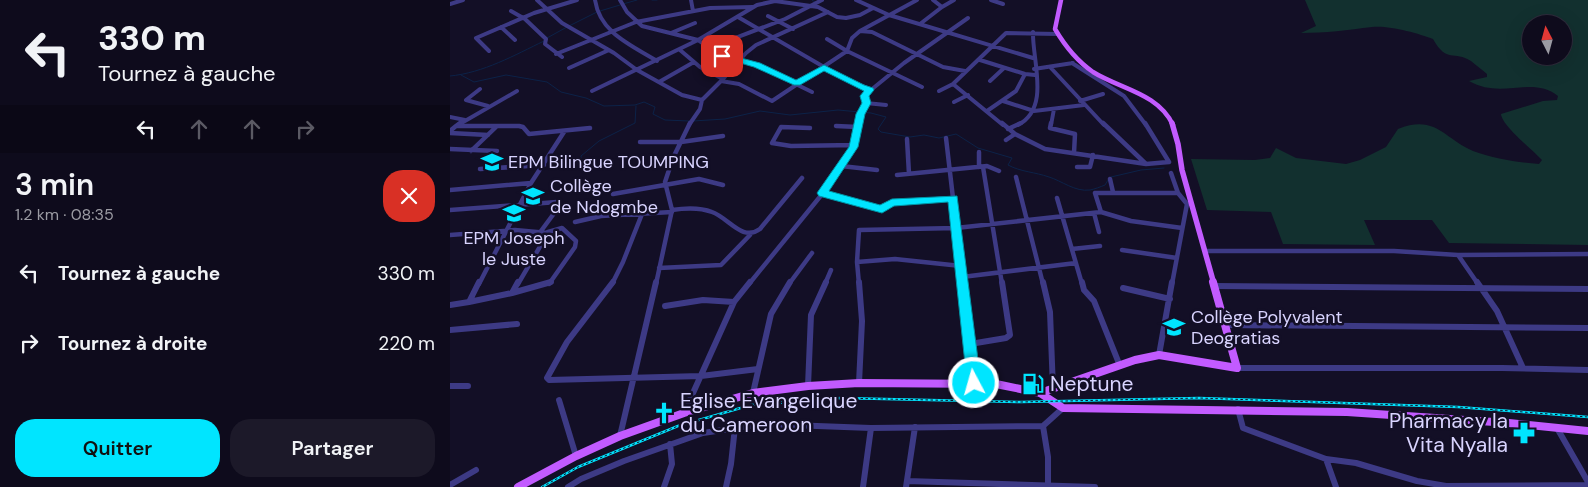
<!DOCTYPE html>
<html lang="fr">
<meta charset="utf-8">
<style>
:root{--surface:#0e0b1c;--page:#1c1929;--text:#f1f3f6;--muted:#9b9ba3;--line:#2e2b3b;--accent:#00e5ff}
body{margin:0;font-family:"DM Sans",sans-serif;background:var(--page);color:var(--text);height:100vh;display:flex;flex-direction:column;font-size:19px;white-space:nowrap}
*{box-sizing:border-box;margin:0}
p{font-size:16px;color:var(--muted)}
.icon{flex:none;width:28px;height:28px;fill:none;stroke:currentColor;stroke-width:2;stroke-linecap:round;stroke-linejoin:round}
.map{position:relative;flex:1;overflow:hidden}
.panel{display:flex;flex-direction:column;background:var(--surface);width:450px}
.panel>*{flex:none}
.guide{background:#0e0b1c;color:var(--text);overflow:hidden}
.needle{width:32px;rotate:354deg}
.controls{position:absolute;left:1072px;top:15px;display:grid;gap:10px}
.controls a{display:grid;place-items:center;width:50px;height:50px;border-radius:50%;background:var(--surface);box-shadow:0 5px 20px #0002,0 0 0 1px var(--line);font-size:25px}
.pin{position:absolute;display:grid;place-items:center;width:42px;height:42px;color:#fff;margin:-21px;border-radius:10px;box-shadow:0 2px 8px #0006}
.me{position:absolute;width:55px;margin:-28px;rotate:354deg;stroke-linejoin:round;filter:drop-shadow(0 0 4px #0008)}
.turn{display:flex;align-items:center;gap:18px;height:105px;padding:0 15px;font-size:22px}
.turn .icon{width:65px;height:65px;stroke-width:2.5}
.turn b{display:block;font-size:35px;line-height:42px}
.lanes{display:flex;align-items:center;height:48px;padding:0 15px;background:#0003;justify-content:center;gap:25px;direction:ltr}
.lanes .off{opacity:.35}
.round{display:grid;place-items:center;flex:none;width:52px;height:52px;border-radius:20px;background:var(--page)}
.headline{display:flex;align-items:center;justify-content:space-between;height:85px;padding:0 15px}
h1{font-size:30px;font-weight:600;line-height:38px}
.button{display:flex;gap:10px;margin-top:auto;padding:10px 15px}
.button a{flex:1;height:58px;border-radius:20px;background:var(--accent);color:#111;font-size:20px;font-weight:600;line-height:58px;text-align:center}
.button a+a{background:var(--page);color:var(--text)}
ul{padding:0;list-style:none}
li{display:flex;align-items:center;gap:15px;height:70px;padding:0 15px}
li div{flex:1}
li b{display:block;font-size:19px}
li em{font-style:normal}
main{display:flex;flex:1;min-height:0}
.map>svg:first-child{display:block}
.green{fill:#12302f;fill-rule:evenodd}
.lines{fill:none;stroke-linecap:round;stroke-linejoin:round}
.stream{stroke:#0c2248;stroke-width:1}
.minor-far2{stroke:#3d3a85;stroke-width:4}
.minor-far1{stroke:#3d3a85;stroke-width:4.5}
.minor{stroke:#3d3a85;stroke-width:6}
.major-far2{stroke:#c25bff;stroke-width:4.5}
.major-far1{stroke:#c25bff;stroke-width:5.5}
.major{stroke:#c25bff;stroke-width:8}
.rail-casing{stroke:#00e5ff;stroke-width:2.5}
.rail{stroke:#130f26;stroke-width:1;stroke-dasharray:2.5;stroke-linecap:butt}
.route{fill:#00e5ff;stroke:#0095a6}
.labels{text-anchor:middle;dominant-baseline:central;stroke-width:5;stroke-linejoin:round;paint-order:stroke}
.poi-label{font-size:18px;fill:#d9d4ff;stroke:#130f26;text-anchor:start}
.near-poi-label{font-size:21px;fill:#d9d4ff;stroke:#130f26;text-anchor:start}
</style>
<main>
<section class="panel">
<div class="guide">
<div class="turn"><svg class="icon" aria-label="left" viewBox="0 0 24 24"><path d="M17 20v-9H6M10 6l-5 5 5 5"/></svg><div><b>330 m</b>Tournez à gauche</div></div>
<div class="lanes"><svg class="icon" aria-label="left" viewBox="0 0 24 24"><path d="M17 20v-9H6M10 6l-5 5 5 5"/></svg><svg class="icon off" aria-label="ahead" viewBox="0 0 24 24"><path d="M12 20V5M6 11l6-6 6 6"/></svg><svg class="icon off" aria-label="ahead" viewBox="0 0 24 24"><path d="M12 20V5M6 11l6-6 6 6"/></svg><svg class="icon off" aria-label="right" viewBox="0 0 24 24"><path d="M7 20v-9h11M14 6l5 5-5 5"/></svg></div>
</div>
<div class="headline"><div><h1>3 min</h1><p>1.2 km · 08:35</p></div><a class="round" style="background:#d93025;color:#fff"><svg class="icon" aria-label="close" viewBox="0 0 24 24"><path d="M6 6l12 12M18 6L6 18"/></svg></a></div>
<ul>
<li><svg class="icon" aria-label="left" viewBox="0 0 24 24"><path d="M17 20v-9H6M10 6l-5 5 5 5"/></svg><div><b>Tournez à gauche</b></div><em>330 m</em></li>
<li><svg class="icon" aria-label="right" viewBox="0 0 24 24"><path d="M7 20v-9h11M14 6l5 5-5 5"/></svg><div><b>Tournez à droite</b></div><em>220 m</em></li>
</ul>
<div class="button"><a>Quitter</a><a>Partager</a></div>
</section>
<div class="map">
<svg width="1138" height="487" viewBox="0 0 1138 487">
<rect width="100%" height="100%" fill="#130f26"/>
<!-- green -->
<path class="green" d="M855 0H1138V245L999 243 982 220H914L925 245 833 244 821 212 757 210 741 159 805 160 820 158 826 148 846 158 896 164 910 160 936 147 948 129C986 114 994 139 1023 151 1045 159 1066 162 1089 164L1092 160C1083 150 1052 126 1051 114L1093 101 1107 100 1108 96C1082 75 1052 100 1019 81L1037 77V74C1032 70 1026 65 1021 61 1004 50 997 64 983 39 968 33 938 25 922 27 898 30 875 33 851 33L866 26ZM1081 24H1114V56H1081Z"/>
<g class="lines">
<!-- stream -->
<path class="stream" d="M202 0H207
M362 0 366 3
M173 4 187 0
M150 11 170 5
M119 26 147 12
M97 38 117 27
M11 75 24 82 56 75 97 82 111 92 136 98 154 106 185 105 194 102 205 107 203 114 215 120 239 121
M0 76C33 73 65 55 94 41
M243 121 275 119 310 111 340 115 388 110 421 113 436 117 428 129 431 132 460 137 474 135 489 138 506 134 528 148 562 158 558 165C571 172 585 172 599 177 612 181 625 192 640 190 645 189 650 187 655 185L658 180
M132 164 131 156 149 141 185 123 186 106
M661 177 691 170 714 168"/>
<!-- minor-far2 -->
<path class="minor-far2" d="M87 0 112 23 164 53 187 70 232 95 252 100
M145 0C150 33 181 45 207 61
M170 0 177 12 192 26 248 40 272 56 307 65 362 92
M241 0 243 11
M406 0 439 15 583 58
M541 0 553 4
M0 4 13 0
M492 7 504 0
M61 11 75 19 96 39 95 44 112 57
M318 16 343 29
M288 17 393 78 420 89
M470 24 492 7 483 0
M51 27 65 40
M410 31 422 32 493 67 515 71
M221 33 245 23
M377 39 397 51 402 38 410 31 467 0
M259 48 335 19 372 0
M230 50 250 67 273 79 252 100 250 109 239 125
M39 51 26 38 84 13 127 0
M106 54 186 22 260 8 303 7
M530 60 575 74 585 75
M622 63 674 96 696 125
M600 67 654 125
M119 68 159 50
M584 69 623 63
M273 79 296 53 306 45 378 12
M271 81 289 84 322 101 397 51 472 87
M540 81 554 68
M209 82 244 62
M30 89 16 100 38 106
M142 91 248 40 307 5 325 1 368 7 387 17 396 18 410 15 423 8
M489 91 503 84
M553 101 584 111 634 105
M630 101 653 94
M504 102 518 95
M416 103 436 105
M537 111 566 91 575 74
M0 117 15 120
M8 125 67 91
M408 125C410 113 416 105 416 94L454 63 518 18
M553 125 503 84 556 33 608 34
M568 125C601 108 582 60 583 32
M601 125 604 109"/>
<!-- minor-far1 -->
<path class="minor-far1" d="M552 123 565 134 595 149 696 164 653 123
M601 123 600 128 625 134 624 153
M695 123 719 162
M6 126 10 123
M386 126 408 127
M360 128 331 127 322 143 341 146 404 145
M558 129 571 123
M0 131 6 126H69L73 127 79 134 140 128
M0 133 38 135
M496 138 513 284
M457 139 459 174
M556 140 565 134
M190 142H231L273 136
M0 149 47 151
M21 151 46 127
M529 152V167
M696 164 719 162
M391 166 427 170
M533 167 552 284
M627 167H640L643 155
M30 169 94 165
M721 173 728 193
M447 175 537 166 549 171
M566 177 593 284
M660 179 663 192
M0 190 81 183
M373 193 432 210 442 202 503 198
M163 194 249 179 273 185
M607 198 632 284
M0 210 107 202 108 208 91 231
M222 210C235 208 249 207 262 212 279 218 292 242 310 229L352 178
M651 212 645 193H728L737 204 722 284
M644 213 649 232
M125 222 151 216 222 212
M98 232 112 228 126 241 125 247 99 284
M0 235 65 230 98 233 68 284
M622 249 650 246
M672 250 727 258
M755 251H944L1008 255 1028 284
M1008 255 1138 254
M407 262 445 259 511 266
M209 268 271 265 300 235
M512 277 626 263
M29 284 81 183 114 132
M162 284 173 262 192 214
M206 284 222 210 215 182 223 158 240 123
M299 284 373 193 404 147 408 123
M339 284 362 253
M375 284 381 270
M409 284 407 262 409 230 506 228 651 212 681 221 732 228"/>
<!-- minor -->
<path class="minor" d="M163 282 117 342 97 378 99 380 251 376 308 369
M409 282 412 321 409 383
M512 282 524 383
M593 282 600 312 603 389
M632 282 634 290 644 301 670 366
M1027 282 1047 311 1073 368
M764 286 1138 289
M673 288 720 299
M62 293 101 282
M19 302 62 293 68 282
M0 305 19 302 29 282
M215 306 253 300 284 302
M775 325 1138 328
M0 330 67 324
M520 344 556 338 560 335 552 282
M709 355 722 282
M787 368H1052L1138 370
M0 386H18
M358 386 361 315 376 282
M303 393 321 314 340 282
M109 400 126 456
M788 409 793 428 876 459 906 463 967 481 996 486 1138 485
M234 413 284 302 300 282
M593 426 598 457V485
M421 428 593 426 613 408
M1107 428 1138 482
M170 436 206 282
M876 459 886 487
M457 481 645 487
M0 485 26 470
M118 487 131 479 174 461 253 433 313 424 421 428 413 487
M214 487 222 464 220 444
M276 487 281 464 285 427
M456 487 465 427"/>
<!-- major-far2 -->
<path class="major-far2" d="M611 0 605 29C615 46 627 61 643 72 670 89 708 93 723 125"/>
<!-- major-far1 -->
<path class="major-far1" d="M722 123 728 144 732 170 764 284"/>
<!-- major -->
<path class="major" d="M590 393 685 360 709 355 787 368 763 282
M68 487 126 456 170 436 234 413 303 393 358 386 409 383 546 384 590 393 613 408 897 412 1059 423 1138 431"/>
<!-- rail casing -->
<g class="rail-casing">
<path id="rail" d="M92 487 128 467 228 426 301 405 390 398 571 402 749 398 1008 407 1138 417"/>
</g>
<!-- rail -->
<use href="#rail" class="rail"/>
</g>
<!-- route -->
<path class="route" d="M272 53 310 63 346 80 374 65 414 85 423 88 424 90 419 96 421 103 415 114 408 147 379 191 430 205 442 199 507 196 531 383 529 387 524 389 519 387 517 383 498 202 444 206 432 213 369 196 367 193 399 147 406 114 412 103 410 96 414 91 374 71 350 85H344L304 67 269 57V54Z"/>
<!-- icons -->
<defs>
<g id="school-bare" transform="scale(1.725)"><path d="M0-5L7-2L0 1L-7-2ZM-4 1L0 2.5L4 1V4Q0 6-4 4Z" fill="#00e5ff" stroke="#130f26" stroke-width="2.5" paint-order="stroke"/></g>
<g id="fuel-bare" transform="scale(1.725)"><path d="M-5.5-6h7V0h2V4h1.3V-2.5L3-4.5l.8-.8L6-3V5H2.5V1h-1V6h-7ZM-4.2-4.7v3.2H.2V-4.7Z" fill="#00e5ff" stroke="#130f26" stroke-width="2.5" paint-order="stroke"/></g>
<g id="church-bare" transform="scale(1.725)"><path d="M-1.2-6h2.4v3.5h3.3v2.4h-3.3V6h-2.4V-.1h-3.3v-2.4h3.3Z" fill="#00e5ff" stroke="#130f26" stroke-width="2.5" paint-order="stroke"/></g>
<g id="pharmacy-bare" transform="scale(1.725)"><path d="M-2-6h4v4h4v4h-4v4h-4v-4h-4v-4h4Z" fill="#00e5ff" stroke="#130f26" stroke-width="2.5" paint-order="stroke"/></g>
</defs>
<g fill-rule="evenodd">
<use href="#school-bare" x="42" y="162"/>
<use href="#school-bare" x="83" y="196"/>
<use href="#school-bare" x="64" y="213"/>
<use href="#school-bare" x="724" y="327"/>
<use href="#fuel-bare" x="583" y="384"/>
<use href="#church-bare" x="214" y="413"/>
<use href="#pharmacy-bare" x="1074" y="433"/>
</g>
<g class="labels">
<!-- poi labels -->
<g class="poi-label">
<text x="58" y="162">EPM Bilingue TOUMPING</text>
<text x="100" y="186">Collège<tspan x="100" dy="21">de Ndogmbe</tspan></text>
<text x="64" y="238" text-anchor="middle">EPM Joseph<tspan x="64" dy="21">le Juste</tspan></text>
<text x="741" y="317">Collège Polyvalent<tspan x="741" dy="21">Deogratias</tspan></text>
</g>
<!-- near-poi labels -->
<g class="near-poi-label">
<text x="600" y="384">Neptune</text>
<text x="230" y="401">Eglise Evangelique<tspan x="230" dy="24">du Cameroon</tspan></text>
<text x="1058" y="421" text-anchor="end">Pharmacy la<tspan x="1058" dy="24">Vita Nyalla</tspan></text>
</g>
</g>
</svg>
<div class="controls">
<a><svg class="needle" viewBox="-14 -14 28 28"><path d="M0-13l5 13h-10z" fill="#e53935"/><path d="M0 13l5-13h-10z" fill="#9b9ba3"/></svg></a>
</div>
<div class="pin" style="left:272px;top:56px;background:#d93025"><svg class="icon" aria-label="arrive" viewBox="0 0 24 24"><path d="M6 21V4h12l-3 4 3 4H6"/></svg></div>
<svg class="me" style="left:524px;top:383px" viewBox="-20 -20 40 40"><circle r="17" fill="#00e5ff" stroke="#fff" stroke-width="3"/><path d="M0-11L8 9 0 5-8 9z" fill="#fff"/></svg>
</div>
</main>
